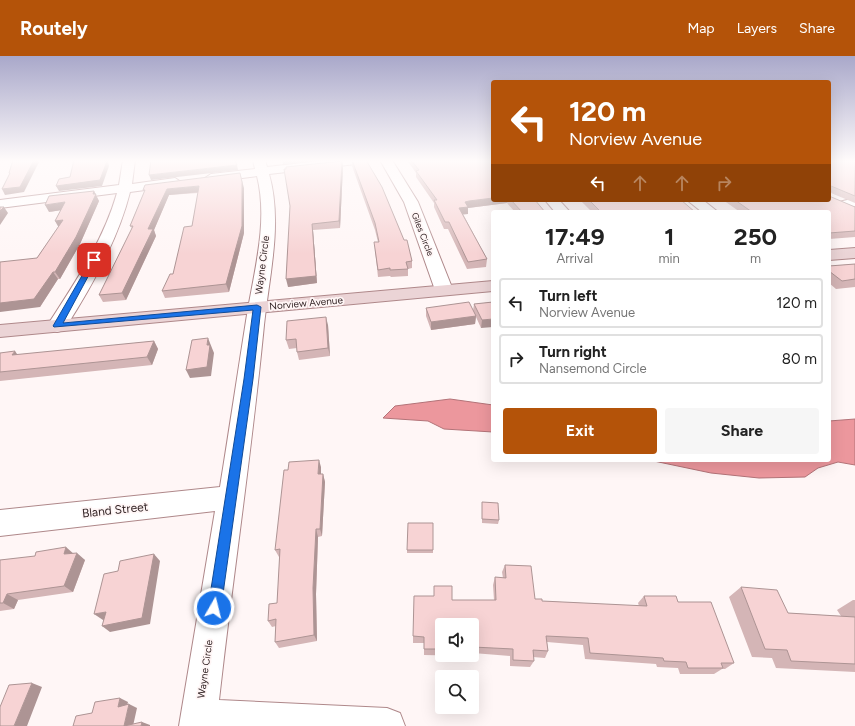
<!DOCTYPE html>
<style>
:root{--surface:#fff;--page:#f6f6f6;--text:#222;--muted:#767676;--line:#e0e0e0;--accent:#b45309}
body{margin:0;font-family:Figtree,sans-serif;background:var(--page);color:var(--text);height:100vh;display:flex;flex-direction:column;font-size:15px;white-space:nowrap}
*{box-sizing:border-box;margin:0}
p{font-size:13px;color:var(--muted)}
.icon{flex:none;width:22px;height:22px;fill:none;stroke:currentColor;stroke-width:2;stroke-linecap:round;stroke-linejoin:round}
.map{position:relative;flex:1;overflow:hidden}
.panel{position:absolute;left:491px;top:154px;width:340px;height:252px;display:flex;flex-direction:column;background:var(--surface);border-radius:4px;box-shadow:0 4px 16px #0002}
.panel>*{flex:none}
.hud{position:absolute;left:491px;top:24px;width:340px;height:122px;border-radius:4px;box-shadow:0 4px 16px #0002;background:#b45309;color:#fff;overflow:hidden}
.controls{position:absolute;left:435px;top:562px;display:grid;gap:8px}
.controls a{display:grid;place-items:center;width:44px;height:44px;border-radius:4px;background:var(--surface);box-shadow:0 4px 16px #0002;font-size:20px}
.pin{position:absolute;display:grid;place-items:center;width:34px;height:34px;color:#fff;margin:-17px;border-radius:8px;box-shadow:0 2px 6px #0006}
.me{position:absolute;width:44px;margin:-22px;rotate:8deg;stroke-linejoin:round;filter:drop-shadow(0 0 3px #0008)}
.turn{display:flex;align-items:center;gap:14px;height:84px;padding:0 12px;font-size:18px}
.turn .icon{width:52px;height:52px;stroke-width:2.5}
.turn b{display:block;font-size:28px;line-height:34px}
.lanes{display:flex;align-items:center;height:38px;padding:0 12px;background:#0003;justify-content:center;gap:20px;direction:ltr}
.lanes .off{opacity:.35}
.eta{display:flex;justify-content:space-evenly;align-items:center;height:68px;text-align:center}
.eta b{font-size:24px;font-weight:700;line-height:28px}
.cta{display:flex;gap:8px;margin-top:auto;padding:8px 12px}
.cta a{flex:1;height:46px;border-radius:4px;background:var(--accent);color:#fff;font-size:16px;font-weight:700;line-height:46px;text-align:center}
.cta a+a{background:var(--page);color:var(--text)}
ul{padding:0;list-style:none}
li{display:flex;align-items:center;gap:12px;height:50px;margin:0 8px 6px;padding:0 4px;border:2px solid var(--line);border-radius:4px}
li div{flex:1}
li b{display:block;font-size:15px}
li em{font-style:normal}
header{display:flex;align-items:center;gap:24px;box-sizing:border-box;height:56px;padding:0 20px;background:var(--accent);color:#fff}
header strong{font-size:19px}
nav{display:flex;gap:22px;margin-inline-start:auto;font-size:14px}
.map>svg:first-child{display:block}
.water{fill:#ec979d;stroke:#b37378}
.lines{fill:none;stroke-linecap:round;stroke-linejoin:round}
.street-casing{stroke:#af888a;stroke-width:2}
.secondary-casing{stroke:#af888a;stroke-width:2}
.street{fill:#fff;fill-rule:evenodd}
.secondary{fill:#ebd4d6;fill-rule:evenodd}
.wall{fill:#d4b5b6;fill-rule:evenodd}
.shaded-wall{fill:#ad9494}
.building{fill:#f7d3d4;stroke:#ad9494}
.route{fill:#1a73e8;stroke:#114b97}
.labels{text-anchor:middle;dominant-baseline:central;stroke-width:3.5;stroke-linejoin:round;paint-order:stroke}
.far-street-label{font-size:9px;fill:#2e1f20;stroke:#fff6f6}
.street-label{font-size:10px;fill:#2e1f20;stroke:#fff6f6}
.near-street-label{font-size:12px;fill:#2e1f20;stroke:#fff6f6}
</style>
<header>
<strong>Routely</strong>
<nav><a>Map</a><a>Layers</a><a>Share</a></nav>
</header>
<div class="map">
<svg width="855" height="670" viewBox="0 0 855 670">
<rect width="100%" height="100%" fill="#fff6f6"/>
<!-- water -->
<path class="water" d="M450 343 493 349V376L444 373 428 365 383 362 395 350Z
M855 363V409L838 406 818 412 805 421 759 422 711 417 649 404H829V365Z"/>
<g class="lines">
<!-- street casing -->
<g class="street-casing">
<path id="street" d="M123 104H135L132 128 175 122 181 126 175 130 130 136C118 184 91 232 64 274L57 276 50 274 47 270C74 228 103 186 117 137L0 152V144L119 129Z
M253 104H265L267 111 329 104H362L356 108 269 118C283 167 269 220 264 269 252 394 233 519 219 644L387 652 400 657 405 670H179L215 455 0 480V454L220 431C229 376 237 321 246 265 253 219 269 167 257 120L211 126 205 122 211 118 255 113Z
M380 104H392L418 146 453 234 450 238 444 239 438 238 435 234 404 146Z
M855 142V150L844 153 839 152 837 149 839 146Z
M545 144H559L570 156H555Z
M687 144H703L718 156H702Z"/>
</g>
<!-- secondary casing -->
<g class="secondary-casing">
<path id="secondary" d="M855 192V202L829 204V194Z
M493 225V235L0 281V269Z"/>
</g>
<!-- street -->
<use href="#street" class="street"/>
<!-- secondary -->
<use href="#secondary" class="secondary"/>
</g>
<!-- wall -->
<path class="wall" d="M352 104 412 205V212L408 213V220L391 221 390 220 378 221 375 193 378 186 375 174 352 110Z
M407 104H493V144H535L545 156H515L507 147 468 152V158H463L487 203 486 211 467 213 448 173H444L434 151V147L416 121V117Z
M829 104H855V147L831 137 829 140 855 151V181L829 183V156H740L723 144H829Z
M343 111 340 172 313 174 317 227 288 231 290 150Z
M244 132V177L229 236 165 242 162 235 173 218 192 170 198 137 169 139 154 174 156 180 126 244 103 246 99 239 132 172 130 170 144 136Z
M94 135 99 145 80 188 60 223H58L40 251 37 202 58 171 61 154 49 156Z
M580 144H681L695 156H592Z
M855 208V231L836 233 829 227V210Z
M493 246 481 272 476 261 475 268 431 274 426 260V252L473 255 474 248Z
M328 269 330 300 299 304 297 296V292L289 293 286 284Z
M154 285 158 293 152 309 0 325V297L17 299Z
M321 411V418H323L325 426 322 480 318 481 316 538 317 585 279 592 275 586 276 570 272 571 268 565 277 547 280 501H279L275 494Z
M482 446 499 464 498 468 482 467Z
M433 467V497H407V494Z
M73 497 85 504 73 536 18 544 14 553 0 555V504Z
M505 509 535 543 542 545 639 550 638 547 644 540 678 546 734 607 725 613H722L714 618H680L678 612 657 611 656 608 585 603 583 589 547 586 548 595 545 602 533 601 534 605 530 611 510 610V600L473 597 472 600 424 599V587H413V580L452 544H494L493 529 495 521 503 522 502 516ZM442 569H472V599H442Z
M741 531 788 557 841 560 837 554 853 544H855V616L776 612 772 602 752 601 729 541Z"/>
<!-- shaded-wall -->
<path class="shaded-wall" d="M34 104H40L24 136 5 139 2 133Z
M104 104H108V106L109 110 102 130 59 135 56 130 104 105Z
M282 104H327L283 108Z
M342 105 343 111 340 172 339 165Z
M237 109 238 114 151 124 149 119Z
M240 117 244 132V177L229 236 226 228Z
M199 130 201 136 169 139 154 174 156 180 126 244 122 237 148 173 167 133Z
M94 135 99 145 80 188 60 223 55 216Z
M493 142V144H508L507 147 468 152V158L459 159V152L465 146 469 145Z
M65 146 69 153 49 156 45 149Z
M4 151 8 157 0 169V155Z
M63 164 59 172 55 165Z
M312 168 313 174 317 227 288 231 286 223Z
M53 216 58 223 40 251 0 256V247Z
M476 260 475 268 431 274V266Z
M326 261 328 269 330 300 328 292Z
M493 263V271L481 272 482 264Z
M208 282 214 297 211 320 190 322 186 314 207 289Z
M154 285 158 293 152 309 147 301Z
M15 295 21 304 12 299Z
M319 404 321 411V426L318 418Z
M323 418 325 426 322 480 320 473Z
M316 473 318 481 316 538 317 585 314 579 313 532Z
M66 491 75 499 64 498Z
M77 497 85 504 73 536 64 530Z
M154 498 160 505 150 568 110 576 102 570Z
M7 538 18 544 14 553 3 547Z
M106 556 114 562 103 564 94 558Z
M32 627 42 631 27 670H14Z
M120 642 128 646 126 654 118 651Z
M129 648 137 652 133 670H124Z
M142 666 150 669V670H141Z"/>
<!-- building -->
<path class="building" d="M13 104H34L20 131 2 133 10 117H9Z
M74 104H104V105H107L100 124 56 130 59 123 70 121Z
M151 104H235L237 109 149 119Z
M352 104H366L382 131 404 184H407L412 205 406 206 408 213 390 214V212L378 214 374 186H379L375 167Z
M411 104H493V142L469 145 465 146 468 151 459 152 487 203 468 206 449 166H445L434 144H437L416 115 419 114Z
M829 104H855V140L831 130V136L829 137Z
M342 105 339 165 312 168 316 220 286 223 290 150 284 113H286V111Z
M240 117 242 126V170L226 228 162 235 170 218H173L184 171 192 170 199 130 167 133 148 173H153L122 237 99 239 133 170H130L145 134H143L145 129Z
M94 135 93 138H96L76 181 55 216H53L34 243 0 247V206L37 202 63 164 55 165 65 146 45 149 49 140Z
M829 140 855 151V175L829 177V156H752L735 144H829Z
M511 144H535L545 156H522Z
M589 144H681L695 156H601Z
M0 151H4L0 155Z
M855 208V223L842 225 829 215V210Z
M469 246 476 260 431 266 426 252Z
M493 246V263L482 264 474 248Z
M326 261 328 292 297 296 296 283 286 284 287 265Z
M208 282 207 289H210L207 311 186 314 192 284Z
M154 285 147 301 0 316V297L15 295 12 299Z
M319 404 318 418H323L320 473H316L313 532 314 579 275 586 276 563 268 565 269 548 277 547 280 493 275 494 284 414H288L289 406Z
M482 446 498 447 499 464 482 463Z
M408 467H433V494H407Z
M66 491 64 498 77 497 64 530 7 538 3 547H0V504L35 500 36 496Z
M154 498 142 562 102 570 106 556 94 558 104 518 118 515 120 505Z
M505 509 531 510 535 543H542V545L647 550 644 540H676L678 546H711L734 607H721L723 612H688L686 606 664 605 663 602 590 597 588 582 546 580 548 595 533 594 534 605 513 604V593L473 591 474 594H472V569H442V593H424V581L413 580 414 540H434V530H452V544H496L495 521 506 522Z
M741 531 777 534 788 557 855 561V608L791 605 787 594 765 593Z
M32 627 14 670H0V651L9 629Z
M120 642 118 651 129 648 124 670 142 666 141 670H73L76 660 92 657 95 646Z"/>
<!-- sky -->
<linearGradient id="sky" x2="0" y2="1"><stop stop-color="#a9a8ca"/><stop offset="0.53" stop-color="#fffbfb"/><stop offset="1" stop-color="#fffbfb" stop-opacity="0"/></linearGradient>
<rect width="855" height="198" fill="url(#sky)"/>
<!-- route -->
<path class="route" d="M94 202 97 204 63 267 257 249 261 251 253 323 221 552 219 556 214 558 210 556 208 552 244 323 253 254 54 271 53 270 91 204Z"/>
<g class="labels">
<!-- far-street labels -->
<g class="far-street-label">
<text transform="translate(423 178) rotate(69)">Giles Circle</text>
</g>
<!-- street labels -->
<g class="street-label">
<text transform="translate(262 209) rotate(-83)">Wayne Circle</text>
<text transform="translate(306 247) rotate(-5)">Norview Avenue</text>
<text transform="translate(205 613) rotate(-82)">Wayne Circle</text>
</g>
<!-- near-street labels -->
<g class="near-street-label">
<text transform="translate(115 454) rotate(-6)">Bland Street</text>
</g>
</g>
</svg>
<div class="controls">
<a><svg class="icon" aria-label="sound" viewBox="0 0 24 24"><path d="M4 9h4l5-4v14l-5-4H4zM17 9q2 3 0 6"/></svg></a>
<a><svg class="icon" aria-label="search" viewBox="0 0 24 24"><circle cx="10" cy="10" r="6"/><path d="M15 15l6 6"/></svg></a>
</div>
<div class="pin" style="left:94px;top:204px;background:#d93025"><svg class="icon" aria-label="arrive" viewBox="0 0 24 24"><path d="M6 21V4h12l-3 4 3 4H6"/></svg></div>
<svg class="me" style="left:214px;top:552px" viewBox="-20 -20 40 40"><circle r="17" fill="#1a73e8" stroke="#fff" stroke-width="3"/><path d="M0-11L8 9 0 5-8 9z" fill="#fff"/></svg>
<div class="hud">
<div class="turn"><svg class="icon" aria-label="left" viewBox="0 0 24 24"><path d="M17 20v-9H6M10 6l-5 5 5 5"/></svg><div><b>120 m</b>Norview Avenue</div></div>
<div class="lanes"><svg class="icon" aria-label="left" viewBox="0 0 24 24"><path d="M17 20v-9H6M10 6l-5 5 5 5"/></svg><svg class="icon off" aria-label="ahead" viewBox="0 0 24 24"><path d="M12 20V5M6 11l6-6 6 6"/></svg><svg class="icon off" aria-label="ahead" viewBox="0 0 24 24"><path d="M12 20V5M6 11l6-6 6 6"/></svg><svg class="icon off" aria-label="right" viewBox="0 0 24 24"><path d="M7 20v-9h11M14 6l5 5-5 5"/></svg></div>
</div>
<section class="panel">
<div class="eta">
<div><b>17:49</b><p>Arrival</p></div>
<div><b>1</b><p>min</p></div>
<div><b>250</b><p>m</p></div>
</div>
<ul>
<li><svg class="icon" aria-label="left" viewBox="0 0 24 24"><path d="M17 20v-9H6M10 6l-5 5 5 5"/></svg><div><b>Turn left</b><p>Norview Avenue</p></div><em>120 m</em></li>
<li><svg class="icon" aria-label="right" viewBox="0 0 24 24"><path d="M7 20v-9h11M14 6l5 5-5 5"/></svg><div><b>Turn right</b><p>Nansemond Circle</p></div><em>80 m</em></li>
</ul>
<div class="cta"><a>Exit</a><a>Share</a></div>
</section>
</div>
